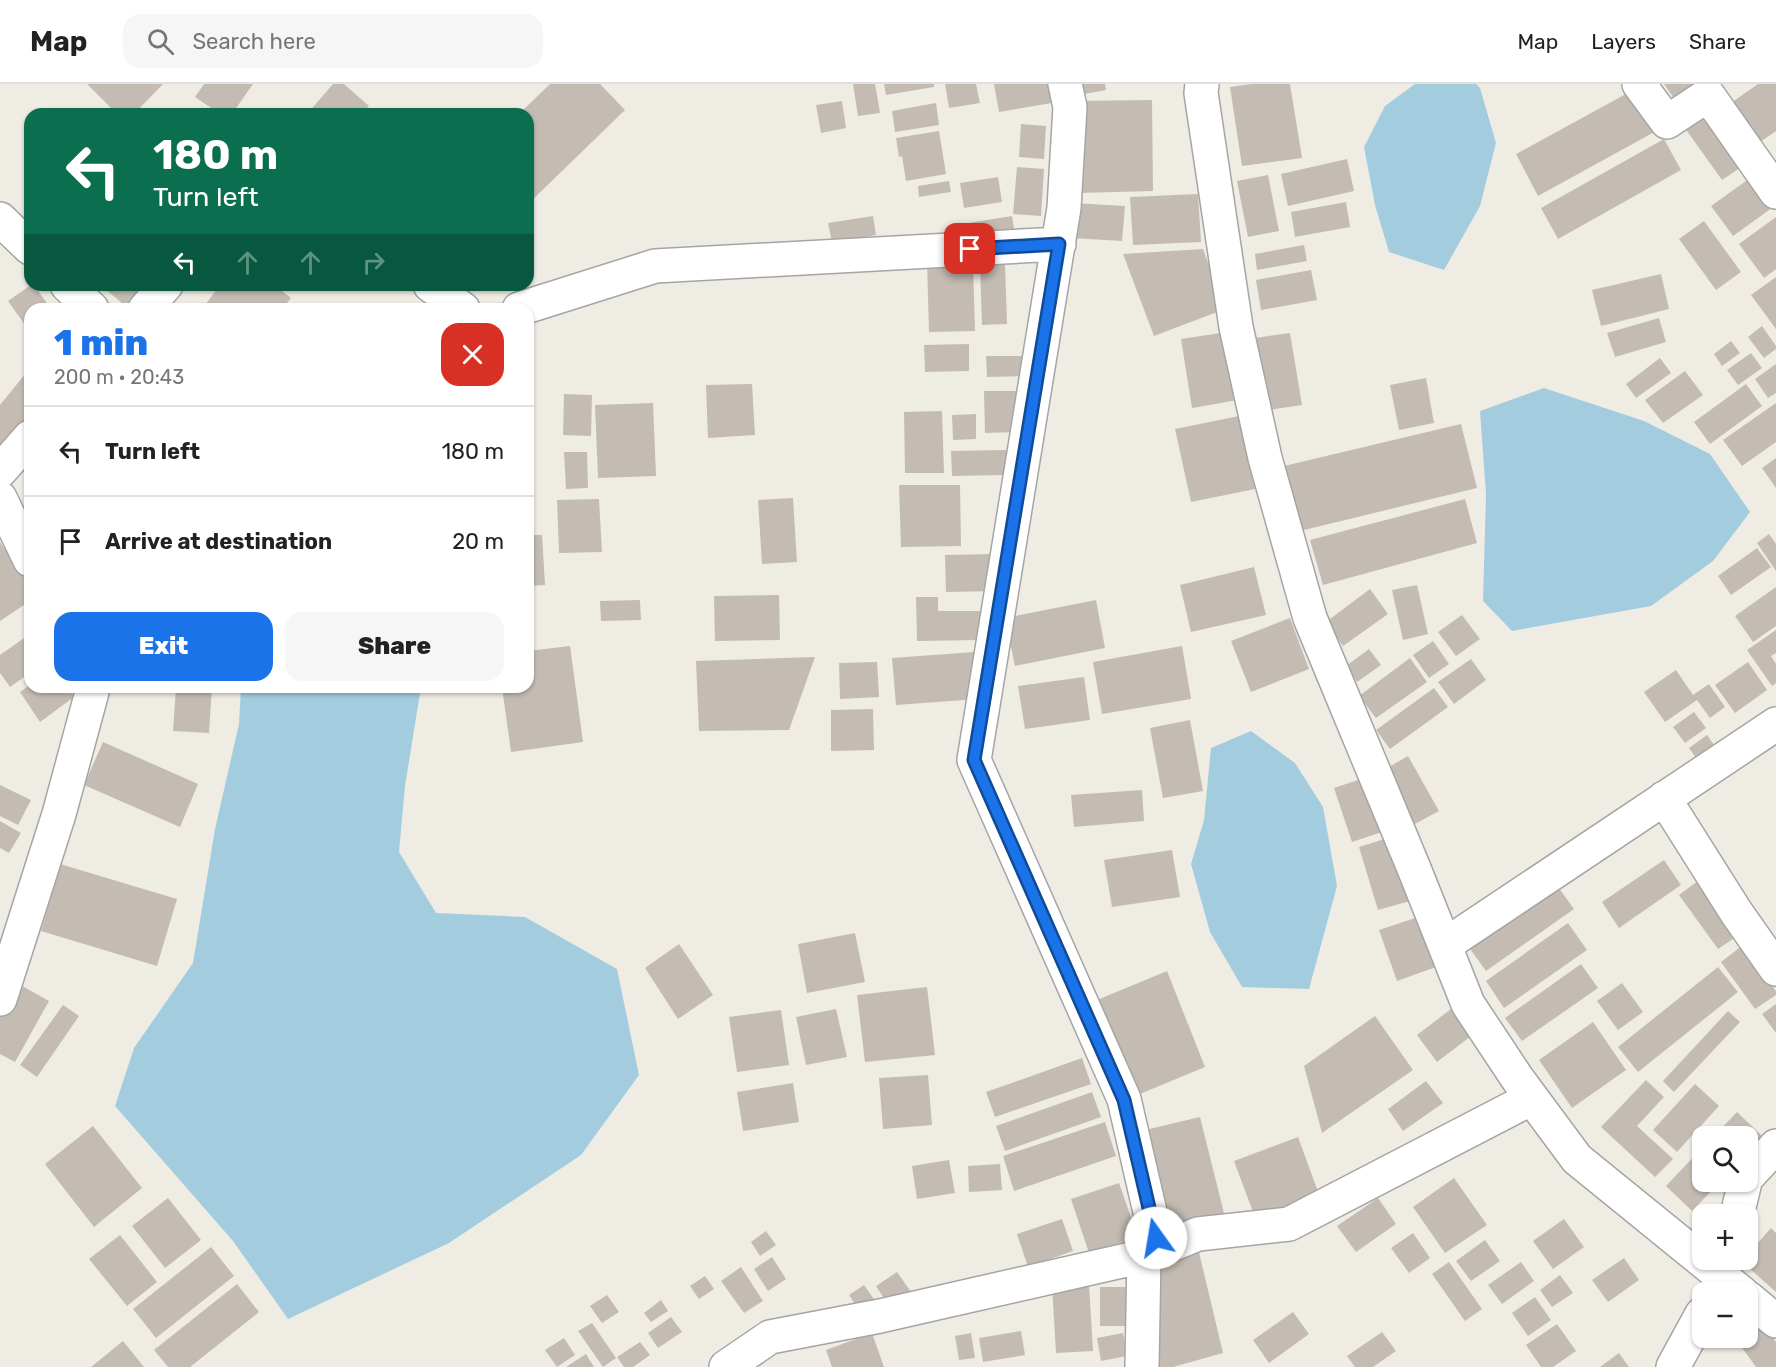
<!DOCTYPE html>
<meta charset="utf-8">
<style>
:root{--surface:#fff;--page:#f6f6f6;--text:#222;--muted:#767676;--line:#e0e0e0;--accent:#1a73e8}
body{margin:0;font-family:Rubik,sans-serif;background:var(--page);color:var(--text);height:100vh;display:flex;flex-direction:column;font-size:22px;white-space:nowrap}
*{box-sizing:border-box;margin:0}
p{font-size:20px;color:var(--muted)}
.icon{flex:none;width:33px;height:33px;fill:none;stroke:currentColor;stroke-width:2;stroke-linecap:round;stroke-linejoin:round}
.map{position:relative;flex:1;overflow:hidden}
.sheet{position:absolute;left:24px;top:219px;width:510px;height:390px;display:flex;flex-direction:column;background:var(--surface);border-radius:18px;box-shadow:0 2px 4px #0004}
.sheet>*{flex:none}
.hud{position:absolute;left:24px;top:24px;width:510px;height:183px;border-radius:18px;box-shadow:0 2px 4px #0004;background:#0b6e4f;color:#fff;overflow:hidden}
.buttons{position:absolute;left:1692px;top:1042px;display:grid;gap:12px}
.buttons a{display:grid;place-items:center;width:66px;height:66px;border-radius:12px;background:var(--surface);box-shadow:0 2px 4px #0004;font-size:30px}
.pin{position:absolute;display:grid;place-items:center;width:51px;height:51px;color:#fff;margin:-26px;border-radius:12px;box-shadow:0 3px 9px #0006}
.me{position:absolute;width:66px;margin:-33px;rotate:347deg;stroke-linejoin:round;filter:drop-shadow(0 0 4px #0008)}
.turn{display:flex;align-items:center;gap:21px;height:126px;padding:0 30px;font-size:27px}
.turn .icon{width:78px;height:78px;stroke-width:2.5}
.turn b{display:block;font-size:42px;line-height:51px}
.lanes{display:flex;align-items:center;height:57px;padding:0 30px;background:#0003;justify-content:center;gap:30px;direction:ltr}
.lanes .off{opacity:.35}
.round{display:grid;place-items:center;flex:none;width:63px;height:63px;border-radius:18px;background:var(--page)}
.summary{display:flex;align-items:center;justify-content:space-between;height:102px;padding:0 30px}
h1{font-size:36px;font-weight:800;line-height:45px;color:var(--accent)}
.cta{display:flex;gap:12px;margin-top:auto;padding:12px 30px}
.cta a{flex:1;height:69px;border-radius:18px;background:var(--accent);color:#fff;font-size:24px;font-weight:800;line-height:69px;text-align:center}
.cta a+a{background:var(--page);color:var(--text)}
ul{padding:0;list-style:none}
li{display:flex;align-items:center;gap:18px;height:90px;padding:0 30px;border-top:2px solid var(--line)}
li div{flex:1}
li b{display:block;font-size:22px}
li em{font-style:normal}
header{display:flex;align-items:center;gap:36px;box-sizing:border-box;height:84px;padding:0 30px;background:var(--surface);border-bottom:2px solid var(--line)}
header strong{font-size:28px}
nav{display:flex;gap:33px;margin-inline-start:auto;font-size:21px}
.search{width:420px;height:54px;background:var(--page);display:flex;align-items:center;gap:15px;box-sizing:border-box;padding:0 21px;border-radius:18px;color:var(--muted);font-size:22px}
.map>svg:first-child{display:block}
.water{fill:#a3cdde}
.building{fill:#c4bcb3}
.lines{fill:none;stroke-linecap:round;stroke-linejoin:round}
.minor-casing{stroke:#a5a5a5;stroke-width:36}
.minor{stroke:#fff;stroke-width:33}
.route-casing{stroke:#114b97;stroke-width:15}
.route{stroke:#1a73e8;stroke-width:10}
</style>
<header>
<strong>Map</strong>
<div class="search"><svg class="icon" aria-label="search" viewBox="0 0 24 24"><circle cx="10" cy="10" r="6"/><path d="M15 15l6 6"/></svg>Search here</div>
<nav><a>Map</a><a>Layers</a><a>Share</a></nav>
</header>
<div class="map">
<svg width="1776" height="1283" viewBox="0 0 1776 1283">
<rect width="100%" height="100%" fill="#efece4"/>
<!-- water -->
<path class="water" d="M1415 0H1476L1480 4 1496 59 1480 122 1444 186 1389 168 1375 121 1364 63 1385 22Z
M1544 304 1644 337 1710 370 1750 428 1713 477 1651 522 1512 547 1483 517 1486 410 1480 327Z
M241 603H421L405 702 399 768 436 829 525 833 617 885 639 991 581 1071 449 1159 288 1235 233 1157 115 1022 134 964 193 879 215 745 239 640Z
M1251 647 1295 679 1323 723 1337 802 1309 905 1242 903 1210 848 1191 780 1204 736 1211 664Z"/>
<!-- building -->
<path class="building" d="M87 0H163L134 30H117Z
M204 0H253L232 30H220L195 13Z
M333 0H344L369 22 362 30H307Z
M550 0H600L625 26 528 120V30H519Z
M853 0H875L880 29 858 32Z
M884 0H934V3L886 11Z
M945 0H976L980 19 949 24Z
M994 0H1055L1058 18 999 28Z
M1071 0H1105L1106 6 1073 12Z
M1252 0H1290L1302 74 1242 82 1230 3Z
M1664 0H1700L1676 17Z
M1758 0H1776V47L1756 61 1728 21Z
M1635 5 1658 46 1538 112 1516 70Z
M1152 16 1153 107 1078 109 1076 17Z
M842 17 846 44 821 49 816 21Z
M936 19 939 41 895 48 892 27Z
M1706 23 1746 80 1722 96 1682 40Z
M1021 40 1046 42 1044 75 1019 73Z
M939 47 946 90 906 97 902 72 899 73 896 54Z
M1664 55 1681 86 1558 155 1541 124Z
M1347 75 1354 107 1288 122 1281 90Z
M1017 83 1044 85 1041 132 1013 130Z
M1757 89 1776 121 1733 152 1711 122Z
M1268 91 1279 147 1248 153 1237 97Z
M998 93 1002 118 964 124 960 99Z
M949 97 951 108 919 113 918 102Z
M1198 110 1201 158 1133 161 1130 113Z
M1346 118 1350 143 1295 153 1291 128Z
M1073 119 1125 122 1122 157 1071 154Z
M873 132 876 151 832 158 828 139Z
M1012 132 1015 151 960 160 956 141Z
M1776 133V185L1764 194 1739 160Z
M1704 137 1741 188 1716 206 1679 155Z
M1304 161 1307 177 1257 186 1255 170Z
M1203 165 1225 225 1154 252 1123 170Z
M927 178H973L975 247 929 248Z
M980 180H1005L1007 240 982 241Z
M1311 186 1317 216 1261 226 1256 196Z
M1661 190 1669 225 1601 242 1592 206Z
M1776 193V245L1751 211Z
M31 201H34L51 225H30V248L8 217Z
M100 201H147L128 224Z
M220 201H274L291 214 282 225H202Z
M1659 234 1666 258 1615 273 1607 249Z
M1762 242 1776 262V265L1764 274 1748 253Z
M1227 248 1238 316 1192 324 1181 255Z
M1290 249 1302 321 1268 326 1255 254Z
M1731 257 1740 269 1722 282 1714 270Z
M969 260V287L925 288 924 261Z
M1751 269 1762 284 1738 301 1727 286Z
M986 272H1031V292L987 293Z
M1660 274 1671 289 1636 314 1626 300Z
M1776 280V309L1768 314 1755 295Z
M30 284V334L0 371V321Z
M1685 287 1703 311 1663 339 1645 316Z
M1426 294 1434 339 1399 346 1390 301Z
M752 300 755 351 708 354 706 301Z
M1746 300 1762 322 1710 360 1694 338Z
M984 307H1020L1021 348 985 349Z
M564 310 592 311 591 352 563 351Z
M653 319 656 392 598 394 595 321Z
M1776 319V358L1742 382 1723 356Z
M942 327 944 389H905L904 328Z
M976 330V355L953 356 952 331Z
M1239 332 1255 405 1191 418 1175 345Z
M1461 340 1477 404 1300 447 1284 382Z
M1006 366V391L952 392 951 367Z
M564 368H587L588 404 566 405Z
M1776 374V404L1762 384Z
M899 401H960L961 462 901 463Z
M793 414 797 478 762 480 758 416Z
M599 415 602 468 559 469 557 416Z
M1465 415 1477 459 1323 501 1310 456Z
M1769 450 1776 460V487L1757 459Z
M528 451H542L545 501 528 502Z
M0 458 30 502V517L0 537Z
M1757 464 1771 483 1731 511 1718 492Z
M997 470V507L946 508 945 471Z
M1254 483 1266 531 1191 548 1180 501Z
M1417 501 1428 550 1403 556 1392 506Z
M1776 503V542L1753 558 1735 532Z
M1370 505 1388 530 1343 562 1326 538Z
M779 511 780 556 715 557 714 512Z
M916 513H938V527H982V556L917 557Z
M640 516 641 536 601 537 600 517Z
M1096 516 1105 564 1015 582 1005 534Z
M1462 531 1480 555 1456 572 1438 548Z
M1290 534 1309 585 1251 608 1231 557Z
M1776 546V569L1771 572 1776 580V599L1772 602 1747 566Z
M30 550V589L10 603 0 589V571Z
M1433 557 1449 580 1429 594 1413 571Z
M570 562 583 658 511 668 502 603H528V567Z
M1182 562 1191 615 1102 630 1093 578Z
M1369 565 1381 581 1357 598 1346 582Z
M974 568 977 615 896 621 892 574Z
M815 573 789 646 699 647 696 577Z
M1410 574 1427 598 1376 634 1359 612Z
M1471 575 1486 596 1454 620 1438 598Z
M877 578 879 613 840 615 839 579Z
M1748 578 1767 606 1735 629 1715 601Z
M1676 586 1693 611 1709 600 1725 623 1710 634 1697 616 1665 638 1644 608Z
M1084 593 1090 636 1025 645 1018 602Z
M30 601V603H67L74 613 40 638 20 608Z
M176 603H212L209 649 173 647Z
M1434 604 1448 623 1390 665 1376 646Z
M873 625 874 666 831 667V626Z
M1694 628 1706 644 1685 659 1673 643Z
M1190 636 1203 707 1163 714 1150 644Z
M1707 651 1719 668 1701 681 1689 664Z
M103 658 198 700 180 743 84 701Z
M1408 672 1439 727 1411 742 1380 688Z
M1370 692 1388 746 1352 758 1334 704Z
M0 701 31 716 18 741 0 732Z
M1142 706 1144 737 1074 743 1071 711Z
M0 737 21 749 9 769 0 764Z
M1391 753 1410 817 1378 826 1359 763Z
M1172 766 1180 813 1112 823 1104 776Z
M1664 776 1681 801 1619 844 1602 818Z
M60 780 177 815 157 882 41 847Z
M1702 794 1742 849 1718 865 1679 811Z
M1556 800 1574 825 1486 887 1468 862Z
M1418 833 1436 883 1397 897 1379 846Z
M1568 839 1587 866 1504 924 1486 897Z
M855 849 865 898 807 909 798 860Z
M679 860 713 911 678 935 645 884Z
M1743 861 1776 907V911L1755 925 1721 878Z
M1581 880 1598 904 1522 957 1505 934Z
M1718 883 1738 908 1638 988 1618 963Z
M1167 887 1205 983 1135 1012 1097 916Z
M17 899 49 917 15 978 0 970V930Z
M1622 899 1643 928 1618 946 1597 917Z
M927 903 935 971 865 978 857 911Z
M1776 920V949L1762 930Z
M63 921 79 932 37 993 20 981Z
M836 925 847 973 806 981 796 933Z
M1451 925 1471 952 1437 978 1417 951Z
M781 926 789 981 737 988 729 933Z
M1728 927 1740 938 1674 1008 1663 997Z
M1375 932 1413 986 1322 1049 1304 982Z
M1593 938 1626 986 1572 1024 1539 976Z
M1082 974 1091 1000 995 1033 986 1008Z
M928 991 932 1041 883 1045 879 994Z
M1646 996 1664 1013 1637 1042 1673 1075 1655 1093 1601 1043Z
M1426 997 1443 1019 1403 1047 1388 1025Z
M793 999 799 1038 743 1047 737 1008Z
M1695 1000 1719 1022 1677 1068 1653 1046Z
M1092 1008 1101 1033 1005 1067 996 1042Z
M1737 1028 1763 1053 1748 1069V1053H1713Z
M1200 1033 1225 1133 1166 1147 1141 1047Z
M1105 1038 1116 1072 1014 1107 1003 1072Z
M93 1042 142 1104 94 1143 45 1080Z
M1298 1053 1320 1113 1256 1136 1234 1077Z
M1702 1064V1098H1720L1692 1127 1666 1102Z
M949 1076 955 1109 917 1115 912 1082Z
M1000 1080 1002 1106 969 1108 968 1082Z
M1454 1094 1487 1141 1445 1169 1413 1123Z
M1119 1099 1138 1153 1089 1169 1071 1115Z
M168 1114 201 1156 165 1184 132 1142Z
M1378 1114 1396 1140 1356 1168 1337 1142Z
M1062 1135 1073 1167 1028 1183 1017 1150Z
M1564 1135 1584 1163 1553 1185 1533 1157Z
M1771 1144 1776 1149V1208L1740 1176H1748V1170Z
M766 1147 776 1161 760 1172 751 1158Z
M1413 1149 1430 1174 1409 1189 1391 1164Z
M120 1151 157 1198 127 1222 89 1175Z
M1485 1156 1500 1177 1471 1197 1456 1177Z
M211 1163 234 1192 156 1254 133 1225Z
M1198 1164 1223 1269 1173 1283H1154L1150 1176Z
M772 1173 786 1195 768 1207 754 1185Z
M1624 1174 1639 1196 1608 1218 1592 1196Z
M1449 1178 1482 1225 1465 1237 1432 1190Z
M1521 1178 1534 1197 1502 1220 1488 1201Z
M741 1183 763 1217 744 1229 721 1197Z
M897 1188 911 1208 889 1222 876 1202Z
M1560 1191 1573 1209 1552 1223 1540 1206Z
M705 1192 714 1205 699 1215 690 1202Z
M237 1200 259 1228 190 1283H168L154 1266Z
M864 1201 876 1218 861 1229 849 1211Z
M1089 1201 1093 1267 1056 1269 1052 1203Z
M1100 1203H1128L1129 1242H1100Z
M607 1211 619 1228 602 1239 590 1222Z
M1535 1213 1551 1236 1528 1252 1512 1229Z
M661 1216 668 1227 651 1238 644 1229Z
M1293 1228 1309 1250 1269 1279 1253 1256Z
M671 1233 682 1248 658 1264 648 1249Z
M1760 1236 1776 1258V1283H1756L1735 1254H1748V1246Z
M592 1239 616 1274 603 1283 578 1247Z
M1557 1240 1576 1267 1553 1283H1541L1526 1261Z
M1021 1247 1025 1271 983 1278 979 1254Z
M1382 1248 1396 1267 1373 1283H1355L1347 1272Z
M872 1249 884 1283H832L826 1266Z
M971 1249 975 1274 959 1276 955 1252Z
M1123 1249 1127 1272 1101 1277 1097 1254Z
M564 1254 575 1271 557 1283 545 1266Z
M123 1257 144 1283H91Z
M640 1258 650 1271 633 1283H624L617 1273Z
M1619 1269 1629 1283H1600Z
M586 1270 594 1283H566Z"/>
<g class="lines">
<!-- minor casing -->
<g class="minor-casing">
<path id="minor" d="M1065 0 1070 23 1064 124 974 676 1124 1015 1156 1154 1144 1172 1142 1283
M1202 0 1201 9 1236 243 1265 374 1310 534 1415 787 1468 920 1517 994 1577 1075 1742 1209
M1639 0 1667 38 1708 11 1776 108
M0 135 30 164
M67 201 92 225
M430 201 463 225
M145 225 166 201
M519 225 655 182 1059 160
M0 387 30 353
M0 414 30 476
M1664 714 1736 828 1776 885
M1445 861 1776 640
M0 915 59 730 92 608 90 603
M1748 1092 1776 1062
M1737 1131 1745 1098
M1748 1214 1776 1237
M726 1283 770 1253 880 1232 1144 1172 1198 1150 1289 1140 1532 1014
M1673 1283 1702 1230"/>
</g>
<!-- minor -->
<use href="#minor" class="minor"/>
</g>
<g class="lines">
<!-- route casing -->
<g class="route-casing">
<path id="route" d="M970 165 1059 160 974 676 1124 1016 1156 1154"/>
</g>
<!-- route -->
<use href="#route" class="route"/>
</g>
</svg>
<div class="buttons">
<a><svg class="icon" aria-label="search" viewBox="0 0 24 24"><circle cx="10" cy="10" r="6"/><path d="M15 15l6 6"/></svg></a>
<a>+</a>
<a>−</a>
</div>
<div class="pin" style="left:970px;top:165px;background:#d93025"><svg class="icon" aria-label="arrive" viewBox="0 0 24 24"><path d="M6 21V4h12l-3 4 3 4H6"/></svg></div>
<svg class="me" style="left:1156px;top:1154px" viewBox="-20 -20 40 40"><circle r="19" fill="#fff"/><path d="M0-13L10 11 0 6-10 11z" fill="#1a73e8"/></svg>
<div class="hud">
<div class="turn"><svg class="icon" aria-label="left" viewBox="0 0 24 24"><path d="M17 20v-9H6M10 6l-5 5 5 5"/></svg><div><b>180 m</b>Turn left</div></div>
<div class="lanes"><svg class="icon" aria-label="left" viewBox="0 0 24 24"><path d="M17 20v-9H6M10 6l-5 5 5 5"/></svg><svg class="icon off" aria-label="ahead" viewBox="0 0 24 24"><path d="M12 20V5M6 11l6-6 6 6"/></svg><svg class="icon off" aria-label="ahead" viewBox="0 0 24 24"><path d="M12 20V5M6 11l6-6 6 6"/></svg><svg class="icon off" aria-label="right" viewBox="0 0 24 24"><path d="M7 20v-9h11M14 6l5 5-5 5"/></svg></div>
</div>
<section class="sheet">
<div class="summary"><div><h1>1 min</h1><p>200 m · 20:43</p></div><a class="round" style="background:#d93025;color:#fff"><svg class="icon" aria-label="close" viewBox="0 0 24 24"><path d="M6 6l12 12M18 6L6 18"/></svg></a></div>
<ul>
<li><svg class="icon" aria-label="left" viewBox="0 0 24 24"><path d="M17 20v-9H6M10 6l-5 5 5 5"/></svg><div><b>Turn left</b></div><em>180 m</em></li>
<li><svg class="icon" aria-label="arrive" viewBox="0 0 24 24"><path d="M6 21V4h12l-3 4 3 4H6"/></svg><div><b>Arrive at destination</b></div><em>20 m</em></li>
</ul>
<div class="cta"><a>Exit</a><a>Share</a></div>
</section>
</div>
